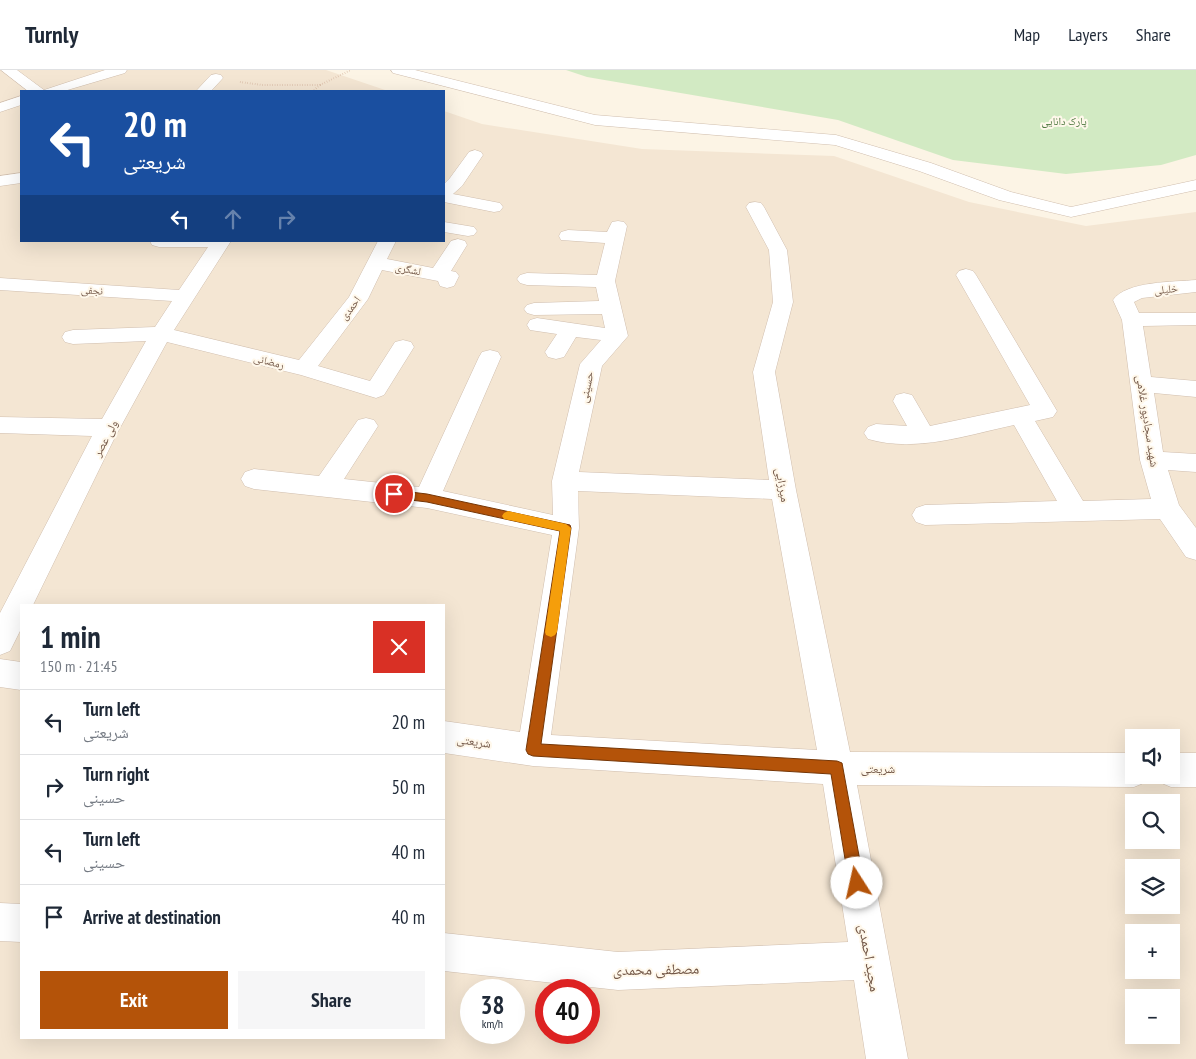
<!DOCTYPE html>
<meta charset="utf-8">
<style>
:root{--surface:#fff;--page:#f6f6f7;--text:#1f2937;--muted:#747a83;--line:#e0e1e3;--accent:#b45309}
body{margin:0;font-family:"PT Sans Narrow","Noto Naskh Arabic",sans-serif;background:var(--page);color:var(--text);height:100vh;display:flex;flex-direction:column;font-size:19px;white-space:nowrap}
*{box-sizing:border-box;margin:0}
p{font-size:16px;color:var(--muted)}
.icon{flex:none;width:28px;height:28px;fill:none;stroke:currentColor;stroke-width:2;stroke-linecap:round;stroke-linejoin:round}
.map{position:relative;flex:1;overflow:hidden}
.panel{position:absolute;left:20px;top:534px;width:425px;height:435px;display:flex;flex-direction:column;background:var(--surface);border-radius:0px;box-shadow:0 5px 20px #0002}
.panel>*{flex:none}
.top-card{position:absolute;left:20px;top:20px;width:425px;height:152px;border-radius:0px;box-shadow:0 5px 20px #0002;background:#1a4fa0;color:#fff;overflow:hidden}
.buttons{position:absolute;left:1125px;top:659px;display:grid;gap:10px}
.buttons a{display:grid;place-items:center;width:55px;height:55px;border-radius:0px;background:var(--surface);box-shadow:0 5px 20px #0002;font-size:25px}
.speed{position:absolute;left:460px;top:909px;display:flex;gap:10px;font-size:25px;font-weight:700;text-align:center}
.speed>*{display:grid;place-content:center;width:65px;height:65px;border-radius:50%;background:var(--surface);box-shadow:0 5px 20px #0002;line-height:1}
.speed small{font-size:12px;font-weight:400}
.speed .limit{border:8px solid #d22;background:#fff;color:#111}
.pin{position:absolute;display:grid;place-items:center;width:42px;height:42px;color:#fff;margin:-21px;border:2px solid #fff;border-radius:50%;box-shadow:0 1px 5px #0007}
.me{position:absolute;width:55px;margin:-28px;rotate:350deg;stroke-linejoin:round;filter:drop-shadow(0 0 4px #0008)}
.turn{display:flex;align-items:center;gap:18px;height:105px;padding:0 20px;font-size:22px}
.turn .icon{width:65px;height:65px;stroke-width:2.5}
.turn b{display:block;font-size:35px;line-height:42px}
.lanes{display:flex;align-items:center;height:48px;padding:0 20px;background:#0003;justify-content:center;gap:25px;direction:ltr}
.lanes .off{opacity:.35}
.round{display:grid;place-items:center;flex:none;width:52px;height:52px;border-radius:0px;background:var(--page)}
.head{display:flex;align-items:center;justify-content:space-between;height:85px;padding:0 20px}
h1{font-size:30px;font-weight:700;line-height:38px}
.action{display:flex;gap:10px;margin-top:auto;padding:10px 20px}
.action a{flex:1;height:58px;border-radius:0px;background:var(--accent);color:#fff;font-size:20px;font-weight:700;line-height:58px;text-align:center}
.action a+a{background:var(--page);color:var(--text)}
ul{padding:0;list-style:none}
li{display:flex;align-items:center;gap:15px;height:65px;padding:0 20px;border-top:1px solid var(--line)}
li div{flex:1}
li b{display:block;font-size:19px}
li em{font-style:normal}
header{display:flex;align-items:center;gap:30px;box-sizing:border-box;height:70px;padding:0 25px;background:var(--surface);border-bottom:1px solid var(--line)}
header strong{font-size:24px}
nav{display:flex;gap:28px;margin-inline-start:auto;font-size:18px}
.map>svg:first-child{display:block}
.residential{fill:#f4e6d3;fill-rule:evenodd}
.green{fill:#d2eac3}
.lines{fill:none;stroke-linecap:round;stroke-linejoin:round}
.minor-casing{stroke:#d0beae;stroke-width:1}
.path{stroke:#d6b6a0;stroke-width:2;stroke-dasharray:0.5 2;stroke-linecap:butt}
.minor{fill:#fff;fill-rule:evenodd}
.route{fill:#b45309;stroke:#753606}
.slow{fill:#f59e0b}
.labels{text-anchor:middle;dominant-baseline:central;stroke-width:4;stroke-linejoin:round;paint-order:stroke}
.far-park-label{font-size:11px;fill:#517a42;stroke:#fff8eb}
.far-street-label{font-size:11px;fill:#755a4a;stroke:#fff8eb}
.street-label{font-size:12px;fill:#755a4a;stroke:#fff8eb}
.near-street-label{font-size:15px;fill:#755a4a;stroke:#fff8eb}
</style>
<header>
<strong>Turnly</strong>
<nav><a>Map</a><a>Layers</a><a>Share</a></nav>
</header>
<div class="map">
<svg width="1196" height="989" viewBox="0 0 1196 989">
<rect width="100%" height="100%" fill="#fcf4e5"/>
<!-- residential -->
<path class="residential" d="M0 0H326L388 21H21V171H444V41L482 54 642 79 834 86 969 132 1086 156 1196 142V989H0ZM21 535H444V968H21ZM1134 668H1171V705H1134ZM1134 732H1171V770H1134ZM1134 798H1171V835H1134ZM1134 862H1171V900H1134ZM471 920H514V962H471ZM546 920H589V962H546ZM1134 928H1171V965H1134Z"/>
<!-- green -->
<path class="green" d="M566 0H1196V85L1161 95 1066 104 953 90 838 50 587 7Z"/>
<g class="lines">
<!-- minor casing -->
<g class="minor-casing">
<path id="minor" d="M1 0H17L44 20 105 0H127L125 3 64 21H28Z
M391 0H415L595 45 836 65 931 93 1011 122 1071 137 1196 110V120L1071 147 999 130 919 101 835 75 595 55 393 3Z
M216 4 221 5 223 8 211 21H196L211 5Z
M21 26V35L0 42V33Z
M475 80 481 82 483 85 462 116 453 124 500 133 503 137 500 141 494 142 444 132V114L450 108 469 82Z
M21 103V113L0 116V106Z
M755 132 761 133 764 137 787 180 793 232 775 302 796 420 850 682 1134 683V705H1149L1146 712 1134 717 857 715 908 989H866L854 910 618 920 444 901V863L618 882 848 872 823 714 533 696 444 683V651L520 662 552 465 427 438 254 419 245 416 241 409 245 402 254 399 319 406 358 350 366 348 374 350 378 356 344 409 419 417 479 287 482 282 490 280 498 282 501 287 443 421 553 445 552 411 580 294 601 270 576 267 564 287 556 289 548 287 545 282 557 264 530 260 527 255 530 250 537 248 605 258 602 244 534 245 527 243 524 239 527 235 534 233 599 231 596 217 527 215 520 213 517 209 520 205 527 203 597 205 605 173 561 170 559 166 561 162 568 160 607 162 612 152 618 151 624 152 627 156 615 211 628 266 602 296 579 402 769 410 753 302 773 232 769 180 746 137 749 133ZM578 421 772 429 817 680 551 665 579 458Z
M444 152 474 157 477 161 474 165 468 166 444 162Z
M458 169 465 171 467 175 451 201 456 202 459 206 454 216 447 218 440 216 438 211 382 200 368 229 318 296 370 311 395 272 403 270 411 272 414 277 384 325 376 328 301 305 167 272 115 367 33 535H21V559L10 581 0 585V543L92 366 0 363V347L102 349 146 271 73 274 65 272 62 267 65 262 73 260 155 257 172 231 0 220V208L179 220 208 177H159L152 175 150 171H231L174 260 299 290 349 227 378 171H396L387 189 433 198 451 171Z
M966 199 973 201 976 205 1057 341 1053 347 1035 351 1083 431 1151 429 1140 390 1122 250 1113 230C1126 211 1174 212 1196 210V222L1142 228 1134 232 1139 243H1196V255L1143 256 1151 307 1196 311V327L1154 323 1163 382 1196 384V402L1168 400 1179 435 1196 458V490L1186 487 1160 449 925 455 916 452 912 445 916 438 925 435 1057 431 1014 355C967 365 916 383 868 369L864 363 868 357 876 354 907 356 893 331 896 325 904 323 912 325 930 356 1030 335 956 205 959 201Z
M0 589 21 592V620L0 617Z
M1171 683H1196V717H1171L1159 712 1156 705H1171Z
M0 833 21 834V872L0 871Z"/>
</g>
<!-- path -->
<path class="path" d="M240 12 262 15H320L313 21
M320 15 351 0"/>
<!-- minor -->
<use href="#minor" class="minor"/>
</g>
<!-- route -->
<path class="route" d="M394 420 427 424 570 455 571 458 541 674 837 691 842 693 864 813 862 818 857 821 852 818 849 813 831 704 533 686 528 684 526 680 560 461 427 432 394 428 388 424Z"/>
<!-- slow -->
<path class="slow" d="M508 441 566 454 571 458 557 562 555 565 551 567 546 565 545 562 560 461 504 449 502 446 504 443Z"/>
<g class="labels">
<!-- far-park labels -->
<g class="far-park-label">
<text x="1064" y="51">پارک دانایی</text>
</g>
<!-- far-street labels -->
<g class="far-street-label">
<text transform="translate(408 199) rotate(11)">لشگری</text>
<text transform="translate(1166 219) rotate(-6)">خلیلی</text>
<text transform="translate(92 220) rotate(4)">نجفی</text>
<text transform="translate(350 238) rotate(-53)">احمدی</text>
<text transform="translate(269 291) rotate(14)">رمضانی</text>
</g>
<!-- street labels -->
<g class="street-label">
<text transform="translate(586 317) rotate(-78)">حسینی</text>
<text transform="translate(1148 351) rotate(81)">شهید سجادپور غلامی</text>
<text transform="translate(105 368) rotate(-62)">ولی عصر</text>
<text transform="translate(783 415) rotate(80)">میرزایی</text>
<text transform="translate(474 671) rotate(8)">شریعتی</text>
<text x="878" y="698">شریعتی</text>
</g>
<!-- near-street labels -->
<g class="near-street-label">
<text transform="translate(870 888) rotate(80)">مجید احمدی</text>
<text transform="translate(656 899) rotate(-1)">مصطفی محمدی</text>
</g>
</g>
</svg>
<div class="buttons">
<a><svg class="icon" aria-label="sound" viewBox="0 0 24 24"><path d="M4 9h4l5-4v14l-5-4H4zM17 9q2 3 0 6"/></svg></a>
<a><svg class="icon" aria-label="search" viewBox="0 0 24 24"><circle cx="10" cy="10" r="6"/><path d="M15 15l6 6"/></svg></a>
<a><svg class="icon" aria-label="layers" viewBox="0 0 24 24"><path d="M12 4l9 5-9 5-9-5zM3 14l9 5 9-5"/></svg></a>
<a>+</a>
<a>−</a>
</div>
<div class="speed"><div>38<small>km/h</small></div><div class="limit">40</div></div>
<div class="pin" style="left:394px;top:424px;background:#d93025"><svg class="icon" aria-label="arrive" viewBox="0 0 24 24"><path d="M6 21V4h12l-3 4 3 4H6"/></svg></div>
<svg class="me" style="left:857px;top:813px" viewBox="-20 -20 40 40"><circle r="19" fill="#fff"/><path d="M0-13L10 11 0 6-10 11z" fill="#b45309"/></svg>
<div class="top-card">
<div class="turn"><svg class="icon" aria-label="left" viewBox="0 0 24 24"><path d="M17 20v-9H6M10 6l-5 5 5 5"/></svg><div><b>20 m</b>شریعتی</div></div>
<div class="lanes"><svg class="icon" aria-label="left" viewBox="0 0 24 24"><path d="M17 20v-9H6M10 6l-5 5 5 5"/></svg><svg class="icon off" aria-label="ahead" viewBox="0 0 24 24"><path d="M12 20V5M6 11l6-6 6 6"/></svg><svg class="icon off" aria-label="right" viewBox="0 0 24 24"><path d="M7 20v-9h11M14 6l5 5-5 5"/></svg></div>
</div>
<section class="panel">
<div class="head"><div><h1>1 min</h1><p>150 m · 21:45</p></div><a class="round" style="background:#d93025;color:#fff"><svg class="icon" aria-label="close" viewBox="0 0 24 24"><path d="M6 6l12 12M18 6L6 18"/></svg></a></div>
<ul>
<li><svg class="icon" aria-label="left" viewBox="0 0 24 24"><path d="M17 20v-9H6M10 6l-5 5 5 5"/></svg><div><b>Turn left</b><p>شریعتی</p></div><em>20 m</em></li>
<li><svg class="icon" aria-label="right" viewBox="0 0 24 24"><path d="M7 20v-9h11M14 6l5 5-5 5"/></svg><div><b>Turn right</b><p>حسینی</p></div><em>50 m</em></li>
<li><svg class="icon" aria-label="left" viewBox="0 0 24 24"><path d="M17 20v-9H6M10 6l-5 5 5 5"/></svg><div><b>Turn left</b><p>حسینی</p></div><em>40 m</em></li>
<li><svg class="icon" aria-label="arrive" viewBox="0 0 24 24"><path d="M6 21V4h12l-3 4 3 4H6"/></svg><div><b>Arrive at destination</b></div><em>40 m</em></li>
</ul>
<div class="action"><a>Exit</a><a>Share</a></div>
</section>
</div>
